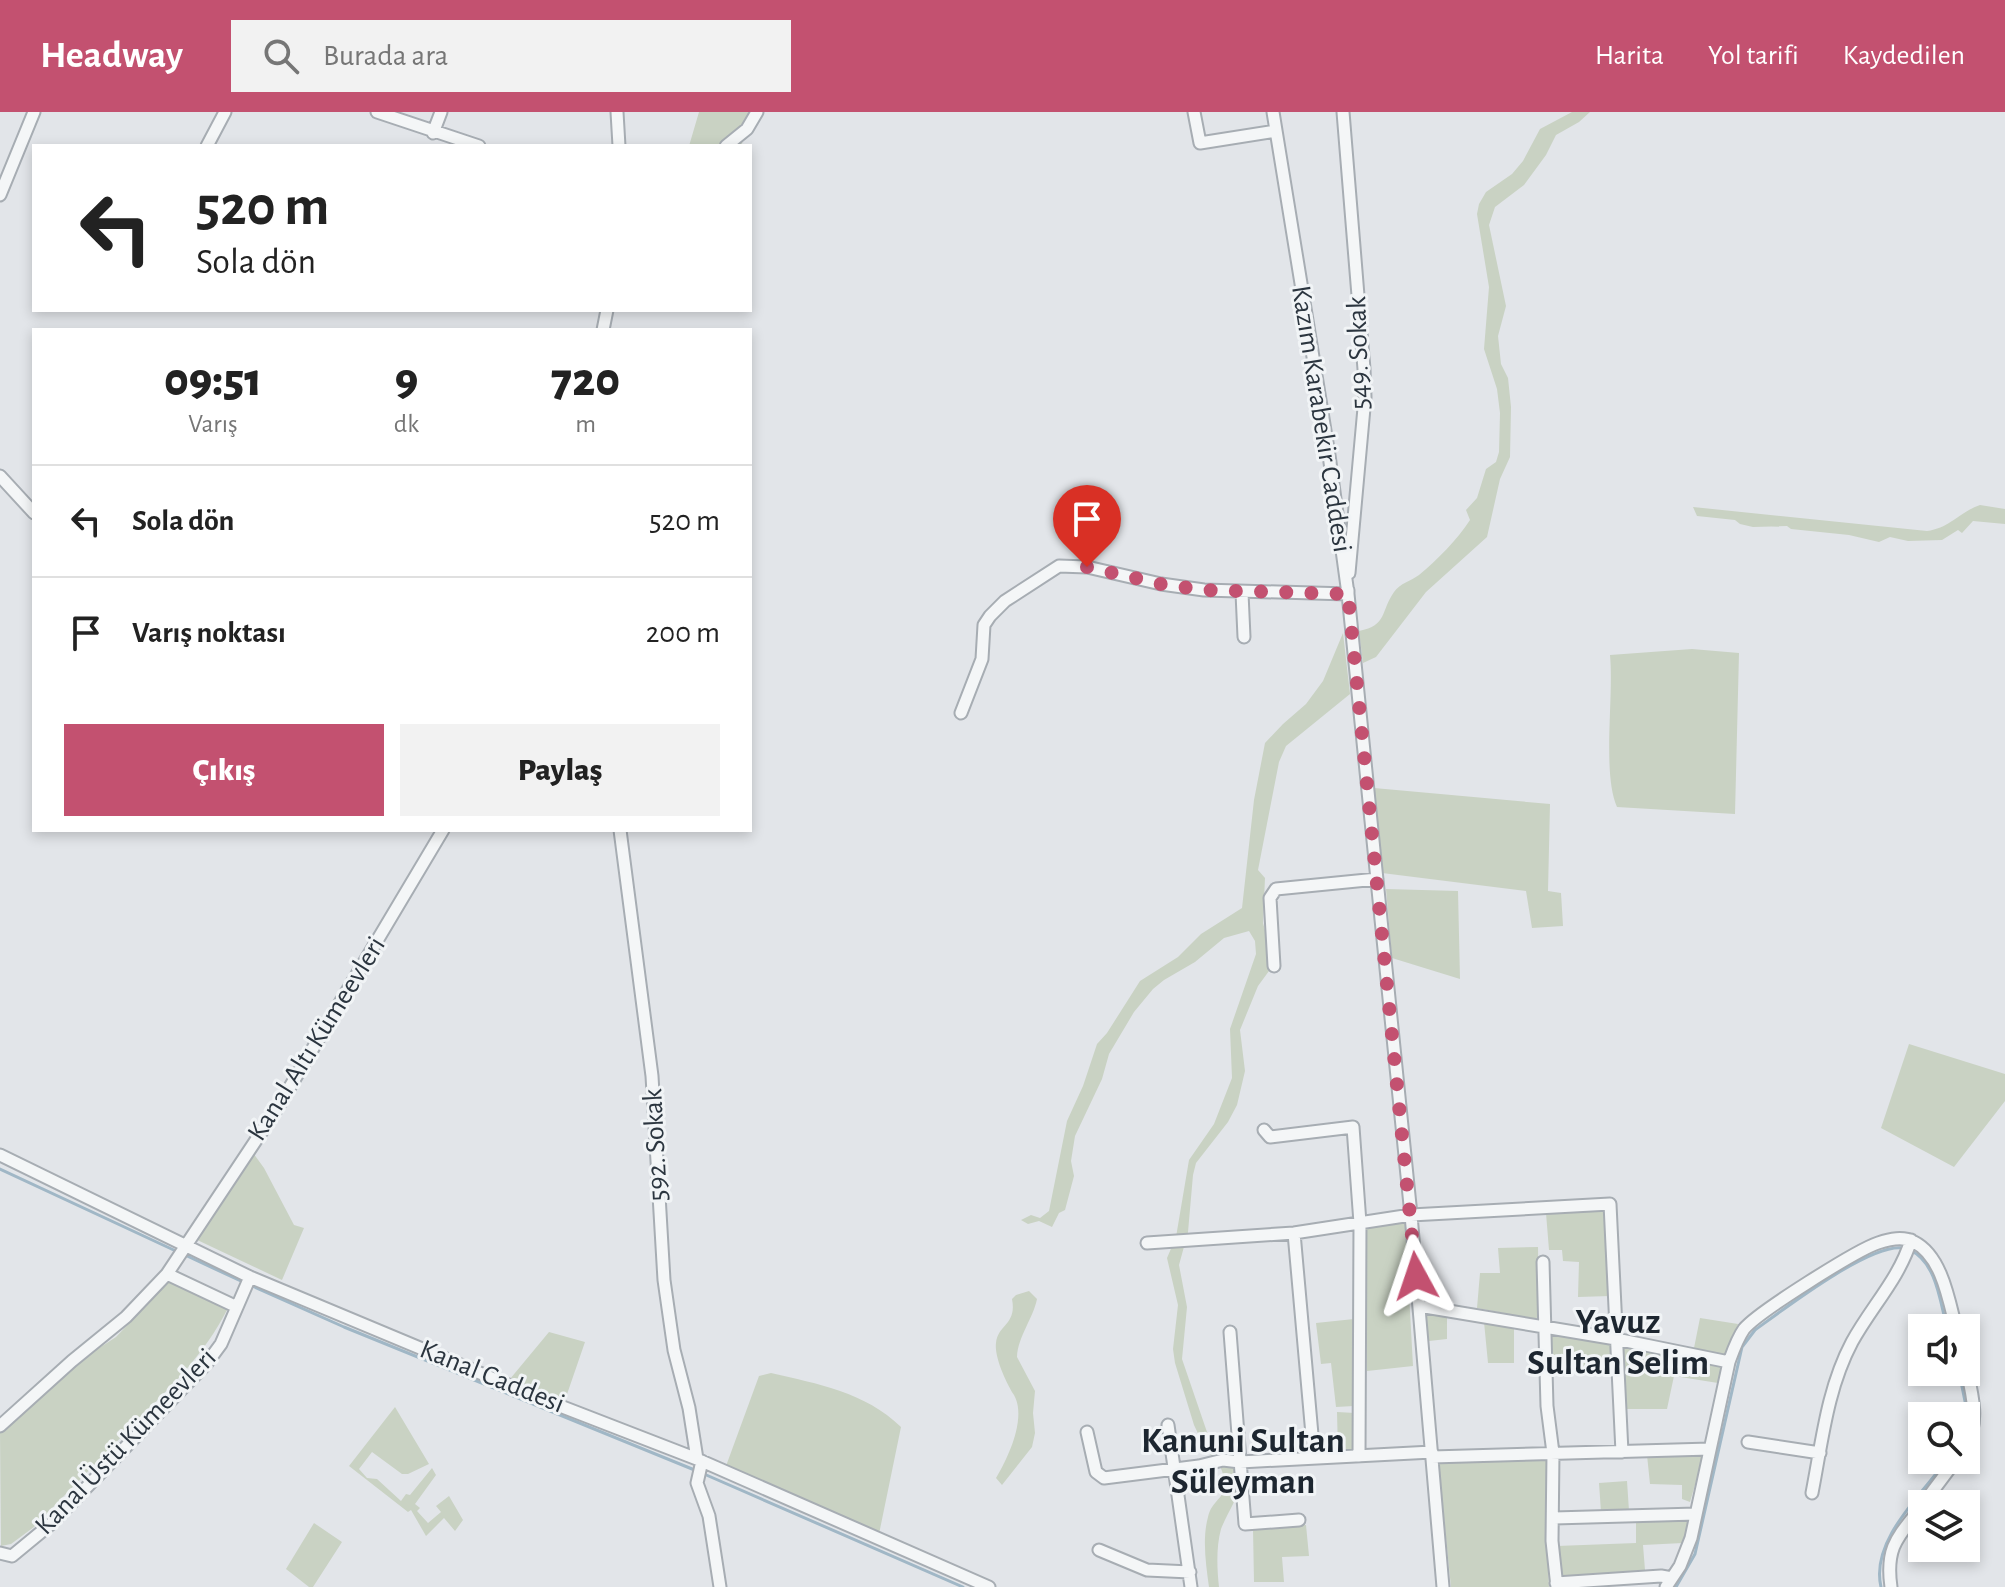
<!DOCTYPE html>
<html lang="tr">
<meta charset="utf-8">
<style>
:root{--surface:#fff;--page:#f2f2f2;--text:#222;--muted:#767676;--line:#e0e0e0;--accent:#c35170}
body{margin:0;font-family:"Alegreya Sans",sans-serif;background:var(--page);color:var(--text);height:100vh;display:flex;flex-direction:column;font-size:30px;white-space:nowrap}
*{box-sizing:border-box;margin:0}
p{font-size:26px;color:var(--muted)}
.icon{flex:none;width:44px;height:44px;fill:none;stroke:currentColor;stroke-width:2;stroke-linecap:round;stroke-linejoin:round}
.map{position:relative;flex:1;overflow:hidden}
.sheet{position:absolute;left:32px;top:216px;width:720px;height:504px;display:flex;flex-direction:column;background:var(--surface);border-radius:0px;box-shadow:0 4px 12px #0003}
.sheet>*{flex:none}
.banner{position:absolute;left:32px;top:32px;width:720px;height:168px;border-radius:0px;box-shadow:0 4px 12px #0003;background:#fff;color:var(--text);overflow:hidden}
.controls{position:absolute;left:1908px;top:1202px;display:grid;gap:16px}
.controls a{display:grid;place-items:center;width:72px;height:72px;border-radius:0px;background:var(--surface);box-shadow:0 4px 12px #0003;font-size:40px}
.pin{position:absolute;display:grid;place-items:center;width:68px;height:68px;color:#fff;margin:-82px -34px;border-radius:50% 50% 50% 0;rotate:-45deg;box-shadow:0 0 8px #0007}
.pin .icon{rotate:45deg}
.me{position:absolute;width:88px;margin:-44px;rotate:355deg;stroke-linejoin:round;filter:drop-shadow(0 0 6px #0008)}
.turn{display:flex;align-items:center;gap:28px;height:168px;padding:0 32px;font-size:36px}
.turn .icon{width:104px;height:104px;stroke-width:2.5}
.turn b{display:block;font-size:56px;line-height:68px}
.eta{display:flex;justify-content:space-evenly;align-items:center;height:136px;text-align:center}
.eta b{font-size:48px;font-weight:800;line-height:56px}
.primary-button{display:flex;gap:16px;margin-top:auto;padding:16px 32px}
.primary-button a{flex:1;height:92px;border-radius:0px;background:var(--accent);color:#fff;font-size:32px;font-weight:800;line-height:92px;text-align:center}
.primary-button a+a{background:var(--page);color:var(--text)}
ul{padding:0;list-style:none}
li{display:flex;align-items:center;gap:24px;height:112px;padding:0 32px;border-top:2px solid var(--line)}
li div{flex:1}
li b{display:block;font-size:30px}
li em{font-style:normal}
header{display:flex;align-items:center;gap:48px;box-sizing:border-box;height:112px;padding:0 40px;background:var(--accent);color:#fff}
header strong{font-size:38px}
nav{display:flex;gap:44px;margin-inline-start:auto;font-size:28px}
.search{width:560px;height:72px;background:var(--page);display:flex;align-items:center;gap:20px;box-sizing:border-box;padding:0 28px;border-radius:0px;color:var(--muted);font-size:30px}
.map>svg:first-child{display:block}
.green{fill:#c9d2c3}
.lines{fill:none;stroke-linecap:round;stroke-linejoin:round}
.stream{stroke:#a0b7c6;stroke-width:3}
.minor-casing{stroke:#a7adb3;stroke-width:15}
.minor{stroke:#f4f6f7;stroke-width:11}
.route{stroke:#c35170;stroke-width:14;stroke-dasharray:0 25.2}
.labels{text-anchor:middle;dominant-baseline:central;stroke-width:6;stroke-linejoin:round;paint-order:stroke}
.street-label{font-size:28px;fill:#2b353f;stroke:#f1f4f6}
.district-label{font-size:36px;font-weight:bold;fill:#1d2630;stroke:#f1f4f6}
</style>
<header>
<strong>Headway</strong>
<div class="search"><svg class="icon" aria-label="search" viewBox="0 0 24 24"><circle cx="10" cy="10" r="6"/><path d="M15 15l6 6"/></svg>Burada ara</div>
<nav><a>Harita</a><a>Yol tarifi</a><a>Kaydedilen</a></nav>
</header>
<div class="map">
<svg width="2005" height="1475" viewBox="0 0 2005 1475">
<rect width="100%" height="100%" fill="#e2e5e9"/>
<!-- green -->
<path class="green" d="M699 0H754L741 34H689Z
M1572 0H1590L1579 10 1556 23 1546 43 1524 73 1495 95 1489 113 1506 194 1498 224 1501 252 1508 266 1511 295 1510 345 1500 367 1487 425 1426 480 1376 545 1363 551 1359 519C1388 513 1380 500 1394 480 1400 471 1411 469 1419 463 1437 448 1457 428 1470 408L1466 398 1477 386 1486 357 1496 350 1499 340 1500 301 1497 277 1484 237 1489 175 1477 102 1479 92 1486 80 1512 62 1523 49 1540 17Z
M1980 393 2005 397V412L1973 409 1962 421 1958 418 1942 428 1908 429 1890 425 1879 430 1849 423 1791 417 1787 414 1753 415 1740 412 1735 408 1697 404 1693 395 1927 419C1950 416 1958 401 1980 393Z
M1343 521 1350 582 1286 634 1279 650 1258 758 1265 766 1263 811 1269 833V859L1258 874 1240 918 1245 959 1237 993 1228 1010 1196 1051 1193 1063 1188 1120 1179 1153 1187 1195 1182 1247 1208 1323 1222 1345 1215 1349 1204 1334 1194 1313 1175 1251 1173 1237 1178 1193 1167 1146 1176 1125 1189 1048 1214 1012 1232 966 1230 917 1256 842 1255 829 1249 819 1224 826 1195 850 1164 868 1153 877 1134 900 1109 942 1102 967 1075 1024 1071 1049 1074 1064 1065 1098 1059 1101 1052 1115 1039 1109 1028 1112 1021 1108 1031 1103 1040 1106 1049 1099 1067 1009 1083 974 1097 932 1107 921 1140 869 1178 845 1201 822 1242 796 1254 688 1265 631 1283 612 1306 592 1323 569Z
M1692 537 1739 541 1735 702 1617 695C1602 661 1614 585 1610 543Z
M1374 676 1550 692 1548 779 1561 781 1563 814 1532 816 1526 779 1382 761Z
M1386 777 1458 779 1460 867 1392 846Z
M1909 932 2005 962V989L1954 1055 1881 1016Z
M253 1041 264 1056 294 1113 304 1116 282 1168 193 1126Z
M1606 1097 1610 1184 1578 1185 1579 1150 1563 1149 1562 1138H1549L1546 1101Z
M1405 1109 1413 1254 1367 1259 1364 1112Z
M1538 1135 1539 1202 1536 1207 1477 1196 1480 1161H1500L1498 1136Z
M161 1170H176L229 1194C204 1245 167 1278 128 1318 97 1350 65 1383 34 1415L11 1432 1 1434 0 1320 73 1253 116 1225 138 1202Z
M1029 1179 1037 1187C1033 1207 1018 1224 1017 1245L1035 1279 1033 1301 1035 1321 1032 1335 1002 1373 996 1366C1008 1346 1027 1306 1014 1283 1007 1272 994 1245 996 1231 998 1212 1017 1213 1012 1187L1016 1183Z
M1425 1201 1447 1203V1227L1429 1229Z
M1700 1206 1738 1212 1727 1244 1694 1236Z
M1354 1207V1294L1336 1295 1331 1251 1321 1252 1316 1211Z
M1484 1210 1514 1215V1251H1488Z
M549 1220 585 1230 565 1288 510 1267Z
M1550 1221 1613 1231 1612 1259 1550 1255Z
M1623 1234 1722 1253 1718 1271 1674 1264 1667 1297H1624Z
M771 1261C818 1272 865 1280 901 1315L879 1422 726 1354 759 1264Z
M395 1295 429 1352 408 1362H402L372 1340 359 1357 367 1366 377 1367 401 1389 406 1382 410 1383 432 1356 436 1363 415 1392 420 1396 417 1399 428 1411 441 1400 436 1394 449 1384 463 1408 455 1419 444 1406 426 1424 411 1398 408 1400 349 1354Z
M1337 1300 1355 1301 1356 1331 1352 1340H1338Z
M1704 1342 1690 1390 1682 1387V1373L1650 1372 1647 1343Z
M1547 1345 1549 1403 1546 1405 1549 1475H1451L1438 1347Z
M1222 1352H1234C1249 1374 1229 1396 1221 1417 1216 1435 1217 1457 1219 1475H1209C1206 1453 1202 1427 1208 1405 1213 1383 1234 1387 1220 1354Z
M1627 1369 1629 1399 1601 1400 1599 1371Z
M1690 1405 1683 1431 1643 1433 1645 1458 1562 1465 1557 1434 1636 1431V1406Z
M314 1411 342 1430 313 1475H309L286 1457Z
M1306 1413 1309 1444 1282 1445 1284 1470H1254L1253 1417Z"/>
<g class="lines">
<!-- stream -->
<path class="stream" d="M0 1057 178 1140
M1910 1138C1937 1151 1940 1190 1947 1216
M185 1143 243 1170
M250 1173 344 1215 697 1359
M1959 1260 1967 1299 1966 1315
M704 1362 963 1475
M1676 1475 1695 1442 1742 1235 1755 1218C1784 1197 1870 1131 1903 1136
M1881 1475C1870 1429 1921 1383 1947 1348"/>
<!-- minor casing -->
<g class="minor-casing">
<path id="minor" d="M377 0 479 34
M617 0 619 34
M1194 0 1200 31 1276 19
M1273 0 1329 343 1348 482 1411 1103 1443 1475
M1343 0 1364 257 1365 285 1349 461
M433 21 441 0
M207 34 225 0
M726 34 747 17 757 0
M0 83 34 0
M603 218 607 198
M0 364 34 401
M1242 481 1244 525
M961 601 982 547 984 513 990 504 1005 489 1059 454 1087 455 1161 472 1204 478 1348 482V478
M620 718 652 964 664 1168 674 1238 689 1296 697 1347
M1274 854 1270 786 1276 777 1377 767
M1264 1018 1270 1025 1353 1015 1360 1111 1359 1344
M0 1043 250 1165 542 1287 697 1347 989 1475
M1294 1121 1314 1345
M1147 1131 1294 1121 1411 1103 1610 1092 1622 1340
M1543 1150 1547 1294 1553 1341 1552 1429 1557 1475
M167 1162 237 1195
M1419 1194 1616 1227 1729 1250
M1230 1220 1245 1412 1299 1408
M1966 1255C1972 1281 1980 1309 1966 1334
M1168 1313 1191 1475
M0 1314 72 1249 126 1205 167 1162 278 995 443 718
M1087 1320 1096 1360 1104 1366 1199 1354 1223 1348 1240 1350 1432 1340
M1748 1330 1820 1341
M1432 1345 1710 1337
M702 1349 697 1371 709 1404 720 1475
M1812 1381C1822 1330 1827 1277 1852 1230 1871 1195 1899 1167 1911 1128
M1923 1392 1956 1348
M1554 1406 1696 1402
M1099 1438 1147 1458 1190 1460
M0 1441 12 1444 52 1411 207 1251 221 1232 250 1165
M1556 1471 1661 1464 1672 1466
M1666 1475 1680 1454 1691 1426 1729 1250C1733 1239 1737 1227 1744 1217 1758 1200 1857 1138 1878 1131 1890 1127 1903 1124 1914 1130 1942 1144 1949 1189 1956 1216
M1891 1475C1885 1434 1899 1424 1922 1394"/>
</g>
<!-- minor -->
<use href="#minor" class="minor"/>
</g>
<g class="lines">
<!-- route -->
<path class="route" d="M1087 455 1161 472 1204 478 1348 482 1416 1164"/>
</g>
<g class="labels">
<!-- street labels -->
<g class="street-label">
<text transform="translate(1359 241) rotate(-92)">549. Sokak</text>
<text transform="translate(1321 307) rotate(81)">Kazım Karabekir Caddesi</text>
<text transform="translate(317 927) rotate(-58)">Kanal Altı Kümeevleri</text>
<text transform="translate(656 1033) rotate(-93)">592. Sokak</text>
<text transform="translate(492 1265) rotate(22)">Kanal Caddesi</text>
<text transform="translate(126 1330) rotate(-46)">Kanal Üstü Kümeevleri</text>
</g>
<!-- district labels -->
<g class="district-label">
<text x="1618" y="1210">Yavuz<tspan x="1618" dy="41">Sultan Selim</tspan></text>
<text x="1243" y="1329">Kanuni Sultan<tspan x="1243" dy="41">Süleyman</tspan></text>
</g>
</g>
</svg>
<div class="controls">
<a><svg class="icon" aria-label="sound" viewBox="0 0 24 24"><path d="M4 9h4l5-4v14l-5-4H4zM17 9q2 3 0 6"/></svg></a>
<a><svg class="icon" aria-label="search" viewBox="0 0 24 24"><circle cx="10" cy="10" r="6"/><path d="M15 15l6 6"/></svg></a>
<a><svg class="icon" aria-label="layers" viewBox="0 0 24 24"><path d="M12 4l9 5-9 5-9-5zM3 14l9 5 9-5"/></svg></a>
</div>
<div class="pin" style="left:1087px;top:455px;background:#d93025"><svg class="icon" aria-label="arrive" viewBox="0 0 24 24"><path d="M6 21V4h12l-3 4 3 4H6"/></svg></div>
<svg class="me" style="left:1416px;top:1164px" viewBox="-20 -20 40 40"><path d="M0-17L14 15 0 8-14 15z" fill="#c35170" stroke="#fff" stroke-width="4"/></svg>
<div class="banner">
<div class="turn"><svg class="icon" aria-label="left" viewBox="0 0 24 24"><path d="M17 20v-9H6M10 6l-5 5 5 5"/></svg><div><b>520 m</b>Sola dön</div></div>
</div>
<section class="sheet">
<div class="eta">
<div><b>09:51</b><p>Varış</p></div>
<div><b>9</b><p>dk</p></div>
<div><b>720</b><p>m</p></div>
</div>
<ul>
<li><svg class="icon" aria-label="left" viewBox="0 0 24 24"><path d="M17 20v-9H6M10 6l-5 5 5 5"/></svg><div><b>Sola dön</b></div><em>520 m</em></li>
<li><svg class="icon" aria-label="arrive" viewBox="0 0 24 24"><path d="M6 21V4h12l-3 4 3 4H6"/></svg><div><b>Varış noktası</b></div><em>200 m</em></li>
</ul>
<div class="primary-button"><a>Çıkış</a><a>Paylaş</a></div>
</section>
</div>
